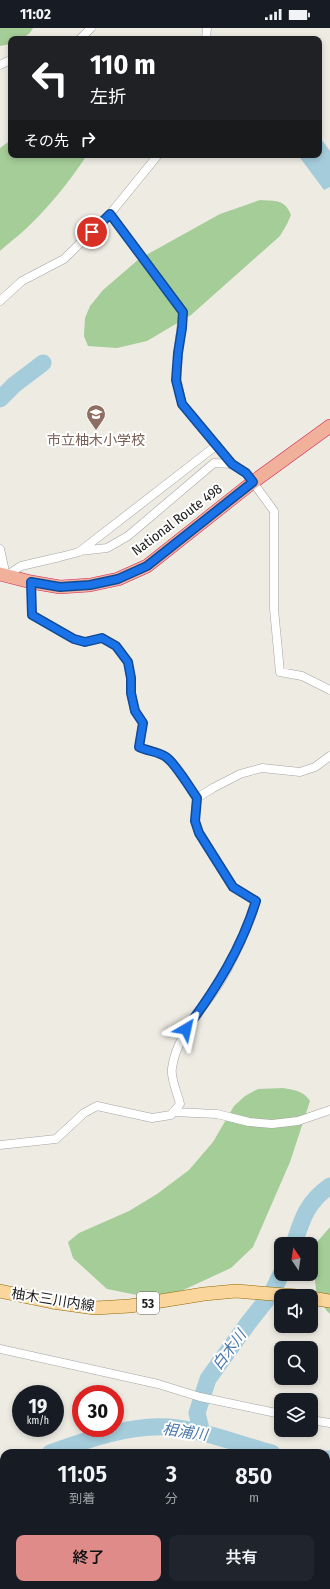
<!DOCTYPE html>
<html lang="ja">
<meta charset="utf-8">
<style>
:root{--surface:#171b24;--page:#20242c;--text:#f1f3f6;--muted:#9ea1a6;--accent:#de8b89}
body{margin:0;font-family:"Fira Sans Condensed","Noto Sans JP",sans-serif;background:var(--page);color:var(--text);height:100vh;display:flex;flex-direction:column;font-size:15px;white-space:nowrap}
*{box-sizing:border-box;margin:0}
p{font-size:13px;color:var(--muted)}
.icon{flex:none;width:22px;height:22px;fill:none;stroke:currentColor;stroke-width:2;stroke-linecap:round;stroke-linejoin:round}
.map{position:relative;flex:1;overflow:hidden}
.sheet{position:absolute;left:0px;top:1421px;width:330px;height:140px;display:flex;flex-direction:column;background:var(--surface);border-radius:12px 12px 0 0;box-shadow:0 2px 6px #0003}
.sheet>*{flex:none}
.banner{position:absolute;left:8px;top:8px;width:314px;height:122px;border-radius:8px;box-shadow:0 2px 6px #0003;background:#202124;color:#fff;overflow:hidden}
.needle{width:26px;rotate:347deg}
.controls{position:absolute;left:274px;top:1209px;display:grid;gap:8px}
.controls a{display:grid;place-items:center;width:44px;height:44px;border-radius:8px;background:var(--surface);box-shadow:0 2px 6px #0003;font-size:20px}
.speed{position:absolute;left:12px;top:1357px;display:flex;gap:8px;font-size:20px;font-weight:700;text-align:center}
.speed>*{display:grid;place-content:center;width:52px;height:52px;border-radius:50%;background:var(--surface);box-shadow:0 2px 6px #0003;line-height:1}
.speed small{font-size:10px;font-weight:400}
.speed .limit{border:6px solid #d22;background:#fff;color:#111}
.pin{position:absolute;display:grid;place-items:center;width:34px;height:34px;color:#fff;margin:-17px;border:2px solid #fff;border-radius:50%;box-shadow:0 1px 4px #0007}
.me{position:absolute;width:44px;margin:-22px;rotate:36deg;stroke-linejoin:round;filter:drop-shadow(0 0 3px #0008)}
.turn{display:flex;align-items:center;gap:14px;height:84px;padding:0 16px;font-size:18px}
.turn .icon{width:52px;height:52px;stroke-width:2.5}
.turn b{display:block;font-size:28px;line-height:34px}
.then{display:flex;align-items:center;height:38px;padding:0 16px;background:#0003;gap:8px;font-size:15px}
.eta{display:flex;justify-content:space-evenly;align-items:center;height:68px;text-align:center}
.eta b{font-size:24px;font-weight:600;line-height:28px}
.cta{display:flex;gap:8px;margin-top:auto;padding:8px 16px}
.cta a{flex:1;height:46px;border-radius:8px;background:var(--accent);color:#111;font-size:16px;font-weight:600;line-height:46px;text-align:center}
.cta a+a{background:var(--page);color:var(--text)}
.status{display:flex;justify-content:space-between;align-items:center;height:28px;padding:0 20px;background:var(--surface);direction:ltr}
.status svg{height:11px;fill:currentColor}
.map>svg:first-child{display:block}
.forest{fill:#a5cd98}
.water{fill:#a4ccdb}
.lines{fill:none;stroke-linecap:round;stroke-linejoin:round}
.river{stroke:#a4ccdb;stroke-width:17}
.minor-casing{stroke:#a4a4a4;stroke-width:9}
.primary-casing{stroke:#936903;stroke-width:14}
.trunk-casing{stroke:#d5275b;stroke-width:14}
.minor{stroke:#fff;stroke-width:8}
.primary{stroke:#fad59c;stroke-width:13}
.trunk{stroke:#f0b09a;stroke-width:13}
.route-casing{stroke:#114b97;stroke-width:10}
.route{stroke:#1a73e8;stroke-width:7}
.labels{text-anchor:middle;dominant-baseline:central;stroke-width:4;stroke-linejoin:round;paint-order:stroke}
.shield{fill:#fff;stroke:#616161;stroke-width:1}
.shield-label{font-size:13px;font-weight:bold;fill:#1d1d1d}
.education-label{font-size:14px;fill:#785e54;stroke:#fff}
.street-label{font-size:14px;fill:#1d1d1d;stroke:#fff}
.water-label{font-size:15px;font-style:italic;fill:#4b77aa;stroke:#fff}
</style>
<div class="status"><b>11:02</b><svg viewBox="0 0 49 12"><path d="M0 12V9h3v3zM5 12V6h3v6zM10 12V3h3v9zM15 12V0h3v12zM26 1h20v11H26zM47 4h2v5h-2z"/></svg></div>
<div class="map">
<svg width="330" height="1561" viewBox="0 0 330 1561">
<rect width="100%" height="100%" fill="#eeebe3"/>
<!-- forest -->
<path class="forest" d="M0 0H33C29 9 20 11 11 11V16L0 18Z
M11 112V127H87C68 156 45 184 19 207 13 212 6 217 0 223V120Z
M260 172C275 173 285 171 291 187L287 196 280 208 191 287 147 313 117 320 88 318 84 308 85 290 90 278 103 262 139 231 220 186Z
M283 1060C294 1062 304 1063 310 1073L290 1134 253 1219 231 1240 181 1263 147 1269 107 1261 73 1230 68 1214 79 1205 129 1183 157 1166 189 1142 213 1114 234 1078 245 1068 258 1061Z
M330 1199V1286L326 1282 316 1262 313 1232 317 1214Z"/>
<!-- water -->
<path class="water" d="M319 108 330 123V159L324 162 298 127H319Z"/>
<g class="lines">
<!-- river -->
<path class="river" d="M0 371 14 357 43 335
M294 1216C302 1191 307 1174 330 1158
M202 1405 197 1385 208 1351 249 1294 272 1265 281 1246
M50 1425C86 1412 130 1396 169 1399 204 1402 238 1416 272 1425
M326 1431H330
M0 1440 4 1439"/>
<!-- minor casing -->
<g class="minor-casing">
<path id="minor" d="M80 11 91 0
M206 11 207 0
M0 37 8 33 11 34
M110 186 183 284 178 325 177 352 182 376 232 436 246 445 274 483V581L280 644 302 648 330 662
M0 273 22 253 64 231 110 186 158 127
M0 521 6 548 21 538 60 529 79 524 217 417
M80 523 107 520 128 508 214 435 232 436
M197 770 213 760 240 746 262 740 300 744 315 739 330 728
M173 1084 217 1086 249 1094 272 1096 298 1093 330 1082
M0 1117 56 1111 84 1085 97 1078 152 1090 171 1087 180 1076C178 1067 170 1049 172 1040 177 1005 205 980 222 951 236 926 248 900 256 873L233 859 199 805 195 793 197 770C190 760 175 735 166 729 160 724 147 723 139 719L143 695 135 683 131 665V650L128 634 116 618 102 610 85 614 73 611 32 587 31 554
M0 1321 158 1356 200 1369 281 1386
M311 1392 330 1395
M0 1522 4 1523
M326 1551H330
M183 1557 192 1561
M272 1561 293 1557"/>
</g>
<!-- primary casing -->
<g class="primary-casing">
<path id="primary" d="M0 1263 52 1274 95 1280 130 1278 204 1266 236 1263 297 1268
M311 1270 330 1273"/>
</g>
<!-- trunk casing -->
<g class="trunk-casing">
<path id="trunk" d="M0 546 31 554 60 559 90 557 118 551 147 538 253 454 330 398"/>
</g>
<!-- minor -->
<use href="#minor" class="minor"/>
<!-- primary -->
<use href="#primary" class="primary"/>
<!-- trunk -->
<use href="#trunk" class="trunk"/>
</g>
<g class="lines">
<!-- route casing -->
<g class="route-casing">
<path id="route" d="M92 204 110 186 183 284 182 300 178 325 176 352 182 376 232 436 246 445 253 454 147 538 118 551 90 557 60 559 31 554 32 587 74 611 85 614 102 610 116 618 128 634 131 650V665L135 683 143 695 139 719C147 723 160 724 166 729 175 735 190 760 197 770L195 793 199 805 233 859 256 873C241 921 216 961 186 1001"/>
</g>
<!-- route -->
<use href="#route" class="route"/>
</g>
<!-- icons -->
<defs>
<g id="school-pin" transform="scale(1)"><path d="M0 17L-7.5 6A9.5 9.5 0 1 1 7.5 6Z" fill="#8d6e63" stroke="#fff"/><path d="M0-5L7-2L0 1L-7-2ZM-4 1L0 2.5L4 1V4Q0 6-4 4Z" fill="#fff"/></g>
</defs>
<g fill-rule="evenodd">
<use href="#school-pin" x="96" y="386"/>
</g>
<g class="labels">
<!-- shield labels -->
<rect class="shield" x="137" y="1264" width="22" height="22" rx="3"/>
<g class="shield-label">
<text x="148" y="1275">53</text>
</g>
<!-- education labels -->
<g class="education-label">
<text x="96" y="412">市立柚木小学校</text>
</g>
<!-- street labels -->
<g class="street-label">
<text transform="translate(177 492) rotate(-37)">National Route 498</text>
<text transform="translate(53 1272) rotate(9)">柚木三川内線</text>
</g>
<!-- water labels -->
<g class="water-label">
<text transform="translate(229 1322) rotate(-53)">白木川</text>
<text transform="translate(185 1404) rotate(8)">相浦川</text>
</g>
</g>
</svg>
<div class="controls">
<a><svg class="needle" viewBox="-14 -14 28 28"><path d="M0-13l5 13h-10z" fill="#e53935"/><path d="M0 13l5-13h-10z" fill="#9ea1a6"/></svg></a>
<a><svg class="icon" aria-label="sound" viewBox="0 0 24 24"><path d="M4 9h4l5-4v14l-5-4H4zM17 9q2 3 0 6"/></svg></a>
<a><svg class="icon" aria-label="search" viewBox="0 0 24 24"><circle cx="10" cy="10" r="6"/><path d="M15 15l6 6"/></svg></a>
<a><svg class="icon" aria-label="layers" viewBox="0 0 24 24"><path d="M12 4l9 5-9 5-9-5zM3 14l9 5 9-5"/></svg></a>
</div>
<div class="speed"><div>19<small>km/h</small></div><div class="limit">30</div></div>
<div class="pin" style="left:92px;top:204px;background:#d93025"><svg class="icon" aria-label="arrive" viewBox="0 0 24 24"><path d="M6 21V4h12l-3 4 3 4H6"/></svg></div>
<svg class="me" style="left:186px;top:1001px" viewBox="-20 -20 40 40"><path d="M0-17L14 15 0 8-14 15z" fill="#1a73e8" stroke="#fff" stroke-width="4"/></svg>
<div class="banner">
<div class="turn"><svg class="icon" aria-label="left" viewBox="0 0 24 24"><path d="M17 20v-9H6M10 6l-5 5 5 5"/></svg><div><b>110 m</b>左折</div></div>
<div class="then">その先<svg class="icon" aria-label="right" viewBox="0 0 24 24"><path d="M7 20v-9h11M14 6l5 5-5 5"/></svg></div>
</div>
<section class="sheet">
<div class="eta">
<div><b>11:05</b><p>到着</p></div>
<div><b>3</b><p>分</p></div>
<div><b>850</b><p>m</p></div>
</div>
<div class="cta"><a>終了</a><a>共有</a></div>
</section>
</div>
